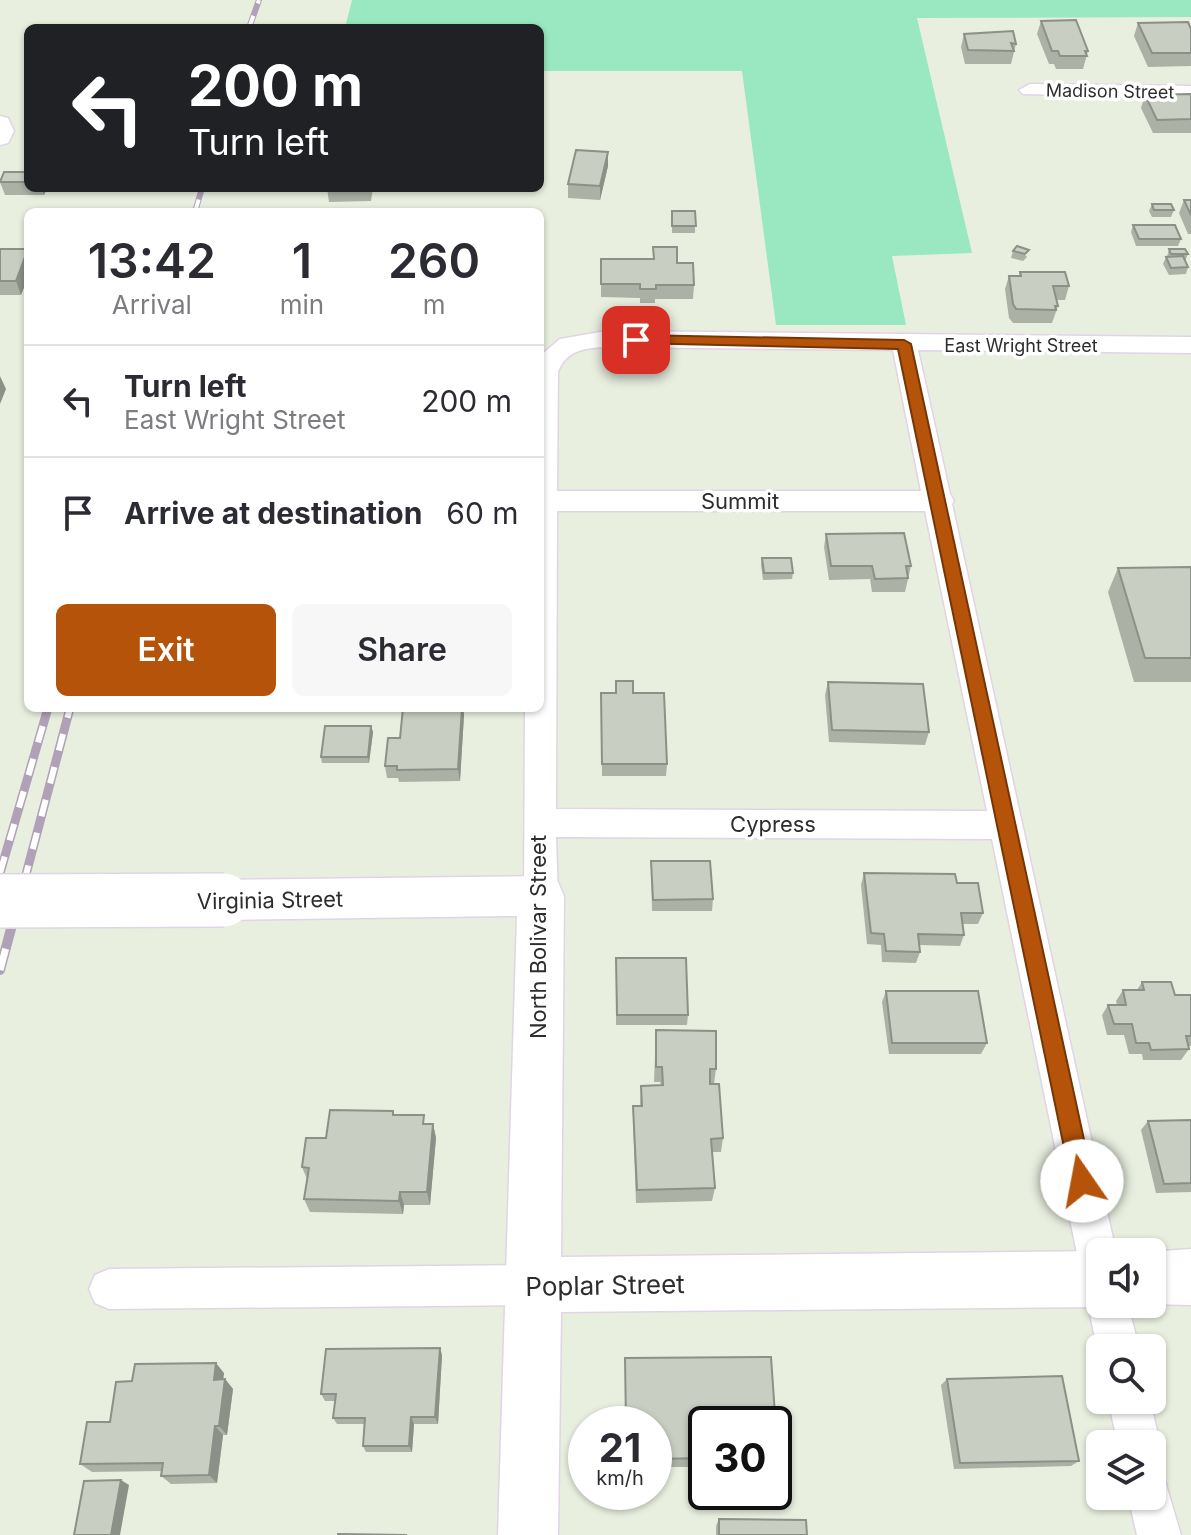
<!DOCTYPE html>
<style>
:root{--surface:#fff;--page:#f7f7f7;--text:#2b2b33;--muted:#7c7c81;--line:#e1e1e2;--accent:#b45309}
body{margin:0;font-family:Inter,sans-serif;background:var(--page);color:var(--text);height:100vh;display:flex;flex-direction:column;font-size:30px;white-space:nowrap}
*{box-sizing:border-box;margin:0}
p{font-size:26px;color:var(--muted)}
.icon{flex:none;width:44px;height:44px;fill:none;stroke:currentColor;stroke-width:2;stroke-linecap:round;stroke-linejoin:round}
.map{position:relative;flex:1;overflow:hidden}
.side{position:absolute;left:24px;top:208px;width:520px;height:504px;display:flex;flex-direction:column;background:var(--surface);border-radius:12px;box-shadow:0 2px 6px #0004}
.side>*{flex:none}
.hud{position:absolute;left:24px;top:24px;width:520px;height:168px;border-radius:12px;box-shadow:0 2px 6px #0004;background:#202124;color:#fff;overflow:hidden}
.fabs{position:absolute;left:1086px;top:1238px;display:grid;gap:16px}
.fabs a{display:grid;place-items:center;width:80px;height:80px;border-radius:12px;background:var(--surface);box-shadow:0 2px 6px #0004;font-size:40px}
.speed{position:absolute;left:568px;top:1406px;display:flex;gap:16px;font-size:40px;font-weight:700;text-align:center}
.speed>*{display:grid;place-content:center;width:104px;height:104px;border-radius:50%;background:var(--surface);box-shadow:0 2px 6px #0004;line-height:1}
.speed small{font-size:20px;font-weight:400}
.speed .limit{border:4px solid #111;border-radius:12px;background:#fff;color:#111}
.pin{position:absolute;display:grid;place-items:center;width:68px;height:68px;color:#fff;margin:-34px;border-radius:16px;box-shadow:0 4px 12px #0006}
.me{position:absolute;width:88px;margin:-44px;rotate:348deg;stroke-linejoin:round;filter:drop-shadow(0 0 6px #0008)}
.turn{display:flex;align-items:center;gap:28px;height:168px;padding:0 32px;font-size:36px}
.turn .icon{width:104px;height:104px;stroke-width:2.5}
.turn b{display:block;font-size:56px;line-height:68px}
.eta{display:flex;justify-content:space-evenly;align-items:center;height:136px;text-align:center}
.eta b{font-size:48px;font-weight:600;line-height:56px}
.primary-button{display:flex;gap:16px;margin-top:auto;padding:16px 32px}
.primary-button a{flex:1;height:92px;border-radius:12px;background:var(--accent);color:#fff;font-size:32px;font-weight:600;line-height:92px;text-align:center}
.primary-button a+a{background:var(--page);color:var(--text)}
ul{padding:0;list-style:none}
li{display:flex;align-items:center;gap:24px;height:112px;padding:0 32px;border-top:2px solid var(--line)}
li div{flex:1}
li b{display:block;font-size:30px}
li em{font-style:normal}
.map>svg:first-child{display:block}
.green{fill:#99e8c1}
.lines{fill:none;stroke-linecap:round;stroke-linejoin:round}
.street-casing{stroke:#e0d4e6;stroke-width:3}
.secondary-casing{stroke:#e0d4e6;stroke-width:3}
.street{fill:#fff;fill-rule:evenodd}
.secondary{fill:#fff;fill-rule:evenodd}
.rail-far2-casing{stroke:#b1a1b8;stroke-width:6}
.rail-far1-casing{stroke:#b1a1b8;stroke-width:9}
.rail-casing{stroke:#b1a1b8;stroke-width:10}
.rail-far2{stroke:#fff;stroke-width:4;stroke-dasharray:13;stroke-linecap:butt}
.rail-far1{stroke:#fff;stroke-width:6;stroke-dasharray:17;stroke-linecap:butt}
.rail{stroke:#fff;stroke-width:7;stroke-dasharray:22;stroke-linecap:butt}
.secondary-bridge-casing{stroke:#e0d4e6;stroke-width:56;stroke-linecap:butt}
.secondary-bridge{stroke:#fff;stroke-width:53}
.wall{fill:#acb1a6}
.shaded-wall{fill:#8c9087}
.building{fill:#c8cec1;stroke:#8c9087;stroke-width:2}
.route{fill:#b45309;stroke:#753606;stroke-width:2}
.labels{text-anchor:middle;dominant-baseline:central;stroke-width:7;stroke-linejoin:round;paint-order:stroke}
.far-street-label{font-size:18px;fill:#2d2d2d;stroke:#fff}
.street-label{font-size:22px;fill:#2d2d2d;stroke:#fff}
.near-street-label{font-size:26px;fill:#2d2d2d;stroke:#fff}
</style>
<div class="map">
<svg width="1191" height="1535" viewBox="0 0 1191 1535">
<rect width="100%" height="100%" fill="#e8efdf"/>
<!-- green -->
<path class="green" d="M352 0H1191V17L917 18 972 253 892 256 906 325H776L742 71H540V28H345Z"/>
<g class="lines">
<!-- street casing -->
<g class="street-casing">
<path id="street" d="M1030 84 1191 86V98L1023 94 1019 90Z
M0 116 8 118 14 131 8 143 0 145Z
M606 331 1191 337V353L918 350 950 494 954 501 952 504 1116 1252H1100V1304H1128L1139 1348H1100V1354L1097 1348 1088 1304 1094 1290 1099 1288 1086 1282 1080 1268 992 839 556 837 558 896 553 906 541 911 529 906 524 896 525 708H540V356L560 339ZM606 347 893 350 921 491H557L558 372C566 350 585 348 606 347ZM557 511H925L987 811 556 809Z
M532 1265 546 1271 552 1285 546 1299 532 1305 109 1309 95 1303 89 1289 95 1275 109 1269Z
M1108 1400H1150L1160 1444 1154 1459 1152 1444H1118Z
M1152 1475 1165 1481 1181 1535H1137L1128 1496H1152Z"/>
</g>
<!-- secondary casing -->
<g class="secondary-casing">
<path id="secondary" d="M541 876 558 882 564 896 561 1257 1100 1251V1304H1106L1100 1307 561 1312 558 1535H498L517 916 224 920 207 914 201 900 207 886 224 880Z
M1191 1249V1305L1148 1304H1152V1252H1148Z"/>
</g>
<!-- street -->
<use href="#street" class="street"/>
<!-- secondary -->
<use href="#secondary" class="secondary"/>
<!-- rail-far2 casing -->
<g class="rail-far2-casing">
<path id="rail-far2" d="M249 28 259 0
M195 212 202 188"/>
</g>
<!-- rail-far1 casing -->
<g class="rail-far1-casing">
<path id="rail-far1" d="M0 873 48 708
M24 882 70 708"/>
</g>
<!-- rail casing -->
<g class="rail-casing">
<path id="rail" d="M0 970 24 880"/>
</g>
<!-- rail-far2 -->
<use href="#rail-far2" class="rail-far2"/>
<!-- rail-far1 -->
<use href="#rail-far1" class="rail-far1"/>
<!-- rail -->
<use href="#rail" class="rail"/>
<!-- secondary-bridge casing -->
<g class="secondary-bridge-casing">
<path id="secondary-bridge" d="M0 901 224 900"/>
</g>
<!-- secondary-bridge -->
<use href="#secondary-bridge" class="secondary-bridge"/>
</g>
<!-- wall -->
<path class="wall" d="M1041 21 1088 51 1083 69H1056L1054 64H1049L1037 34Z
M1138 23 1191 29V66L1148 67 1134 36Z
M964 34 1016 44 1011 64H965L961 47Z
M1191 94V133H1153L1141 108 1145 95Z
M608 152V166L600 200 568 198V184Z
M28 172V188H47L44 195H5L0 182Z
M327 188H373L371 201 329 202Z
M1184 200H1191V234H1188L1179 213Z
M1152 204 1174 210 1171 217H1152L1149 211Z
M672 211H695V233H672Z
M1133 225 1181 239 1178 246H1136L1131 232Z
M1017 246 1027 257 1023 261 1011 258 1013 251Z
M653 247 677 263 694 285 693 299H655V303H640V298L601 297V259H653Z
M0 249H28V277L21 295H0Z
M1169 249 1188 254 1185 261 1188 267 1186 274 1169 275 1163 264 1166 257H1167Z
M1020 272 1069 286 1065 300H1057L1058 306 1052 323H1013L1009 318 1005 289 1009 276H1019Z
M826 534 911 566 905 592H872L870 579 829 580 824 547Z
M762 558 793 573 792 579 763 580 761 565Z
M1191 567V682H1134L1108 592 1118 568Z
M828 682 929 732 925 745 829 742 825 695Z
M601 693H633L667 764 666 776H602Z
M403 708H463L464 715 460 781 399 782 398 778H387L385 766 400 738Z
M371 726 373 732 369 763H322L321 757Z
M651 861 713 899 712 911H652Z
M864 873 957 883 983 913 978 924H963L964 935 960 946 920 945V952L916 963 882 962 881 945 867 944 861 885Z
M616 958 688 1015 687 1025H616Z
M1142 982 1175 995H1191V1046H1188L1189 1049 1181 1060H1143L1142 1054H1129L1124 1035H1107L1102 1015 1108 1005H1117L1116 1001 1123 990H1137Z
M886 991 987 1043 981 1054H889L882 1002Z
M656 1030 716 1069 714 1084 723 1138 721 1152H712L715 1188 712 1201 636 1203 633 1120V1106H640L641 1086 661 1085 660 1082H654Z
M393 1111 394 1115 426 1124H433L436 1138 430 1205H404L403 1214 310 1212 304 1199 307 1179 302 1167 326 1138Z
M1191 1120V1192L1156 1193 1141 1130 1148 1121Z
M442 1355 438 1424H414L412 1452H366L363 1446 364 1424H337L333 1418 335 1401H325L321 1394Z
M771 1357 778 1458 774 1466V1424H706V1467H654V1424H625V1358Z
M224 1373 223 1379H225L233 1389 227 1435H223L217 1483 171 1484 161 1476 162 1471 92 1472 80 1464Z
M947 1379 1079 1461 1071 1466 954 1469 941 1385Z
M719 1519 807 1535H716V1526Z"/>
<!-- shaded-wall -->
<path class="shaded-wall" d="M608 152V166L600 200V186Z
M42 188H47L44 195Z
M28 250V277L21 295 16 281Z
M0 376 6 389 0 404Z
M462 708H463L464 715 460 781 458 769Z
M371 726 373 732 369 763 368 757Z
M433 1124 436 1138 430 1205 427 1192Z
M400 1192 404 1205 403 1214 399 1201Z
M440 1348 442 1355 438 1424 435 1417Z
M216 1363 224 1373 222 1390 214 1380Z
M225 1379 233 1389 227 1435 219 1426Z
M411 1417 414 1424 412 1452 409 1446Z
M215 1426 223 1435 217 1483 209 1475Z
M121 1480 129 1485 120 1535H111Z"/>
<!-- building -->
<path class="building" d="M1076 20 1088 51H1085L1087 56H1060L1058 51H1052L1041 21Z
M1188 22 1191 29V53H1152L1138 23Z
M1013 31 1016 44 1011 43 1014 51 968 50 964 34Z
M1191 94V119L1157 120 1145 95Z
M576 150 608 152 600 186 568 184Z
M4 172H28V182H0Z
M1184 200H1191V215Z
M1152 204H1171L1174 210H1154Z
M672 211H695L696 226H672Z
M1133 225H1175L1181 239H1139Z
M1017 246 1029 250 1025 254 1013 251Z
M653 247H677V263H693L694 285H656V289H640V284H601V259H654Z
M0 249H28L16 281H0Z
M1169 249H1185L1188 254H1171Z
M1183 256 1188 267 1171 268 1166 257Z
M1020 272H1065L1069 286H1053L1058 306H1055L1056 310 1016 309 1013 304 1009 276H1021Z
M904 533 911 566H906L908 578 875 579 872 566H831L826 534Z
M762 558H791L793 573H764Z
M1191 567V658H1145L1118 568Z
M616 681H633V693H664L667 764H602L601 693H616Z
M828 682 923 684 929 732 832 730Z
M403 708H462L458 769 397 770V766H385L388 738H400Z
M325 726H371L368 757H321Z
M651 861H710L713 899 653 900Z
M864 873 955 874 957 883H978L983 913H961L964 935 918 934 920 952 886 951 884 934 871 933Z
M616 958H686L688 1015H617Z
M1142 982H1171L1175 995H1191V1036H1186L1189 1049 1151 1050 1149 1043H1136L1132 1024H1114L1108 1005H1126L1123 990H1144Z
M886 991H978L987 1043H892Z
M656 1030 716 1031V1069H710V1084H719L723 1138 711 1139 715 1188 637 1190 633 1106H642L641 1086 663 1085 662 1067H656Z
M330 1110 393 1111V1115H424L423 1124H433L427 1192H400L399 1201 304 1199 309 1168 302 1167 306 1138H326Z
M1191 1120V1183L1164 1184 1148 1121Z
M440 1348 435 1417H411L409 1446H363L365 1418H333L336 1394H321L326 1349Z
M771 1357 778 1458H774V1424H706V1458L654 1459V1424H626L625 1358Z
M216 1363 214 1380 225 1379 219 1426H215L209 1475 161 1476 163 1463 80 1464 87 1422H110L116 1382 132 1381 135 1364Z
M1062 1376 1079 1461 960 1463 947 1379Z
M121 1480 111 1535H74L84 1481Z
M719 1519 806 1520 807 1535H719Z
M338 1534 407 1535H338Z"/>
<!-- route -->
<path class="route" d="M636 335 904 340 911 344 1093 1181 1090 1188 1082 1191 1074 1188 1071 1181 898 349 631 343 629 340Z"/>
<g class="labels">
<!-- far-street labels -->
<g class="far-street-label">
<text transform="translate(1110 91) rotate(1)">Madison Street</text>
<text x="1021" y="345">East Wright Street</text>
</g>
<!-- street labels -->
<g class="street-label">
<text x="740" y="501">Summit</text>
<text x="773" y="824">Cypress</text>
<text transform="translate(270 900) rotate(-1)">Virginia Street</text>
<text transform="translate(538 937) rotate(-90)">North Bolivar Street</text>
</g>
<!-- near-street labels -->
<g class="near-street-label">
<text transform="translate(605 1285) rotate(-1)">Poplar Street</text>
</g>
</g>
</svg>
<div class="fabs">
<a><svg class="icon" aria-label="sound" viewBox="0 0 24 24"><path d="M4 9h4l5-4v14l-5-4H4zM17 9q2 3 0 6"/></svg></a>
<a><svg class="icon" aria-label="search" viewBox="0 0 24 24"><circle cx="10" cy="10" r="6"/><path d="M15 15l6 6"/></svg></a>
<a><svg class="icon" aria-label="layers" viewBox="0 0 24 24"><path d="M12 4l9 5-9 5-9-5zM3 14l9 5 9-5"/></svg></a>
</div>
<div class="speed"><div>21<small>km/h</small></div><div class="limit">30</div></div>
<div class="pin" style="left:636px;top:340px;background:#d93025"><svg class="icon" aria-label="arrive" viewBox="0 0 24 24"><path d="M6 21V4h12l-3 4 3 4H6"/></svg></div>
<svg class="me" style="left:1082px;top:1181px" viewBox="-20 -20 40 40"><circle r="19" fill="#fff"/><path d="M0-13L10 11 0 6-10 11z" fill="#b45309"/></svg>
<div class="hud">
<div class="turn"><svg class="icon" aria-label="left" viewBox="0 0 24 24"><path d="M17 20v-9H6M10 6l-5 5 5 5"/></svg><div><b>200 m</b>Turn left</div></div>
</div>
<section class="side">
<div class="eta">
<div><b>13:42</b><p>Arrival</p></div>
<div><b>1</b><p>min</p></div>
<div><b>260</b><p>m</p></div>
</div>
<ul>
<li><svg class="icon" aria-label="left" viewBox="0 0 24 24"><path d="M17 20v-9H6M10 6l-5 5 5 5"/></svg><div><b>Turn left</b><p>East Wright Street</p></div><em>200 m</em></li>
<li><svg class="icon" aria-label="arrive" viewBox="0 0 24 24"><path d="M6 21V4h12l-3 4 3 4H6"/></svg><div><b>Arrive at destination</b></div><em>60 m</em></li>
</ul>
<div class="primary-button"><a>Exit</a><a>Share</a></div>
</section>
</div>
